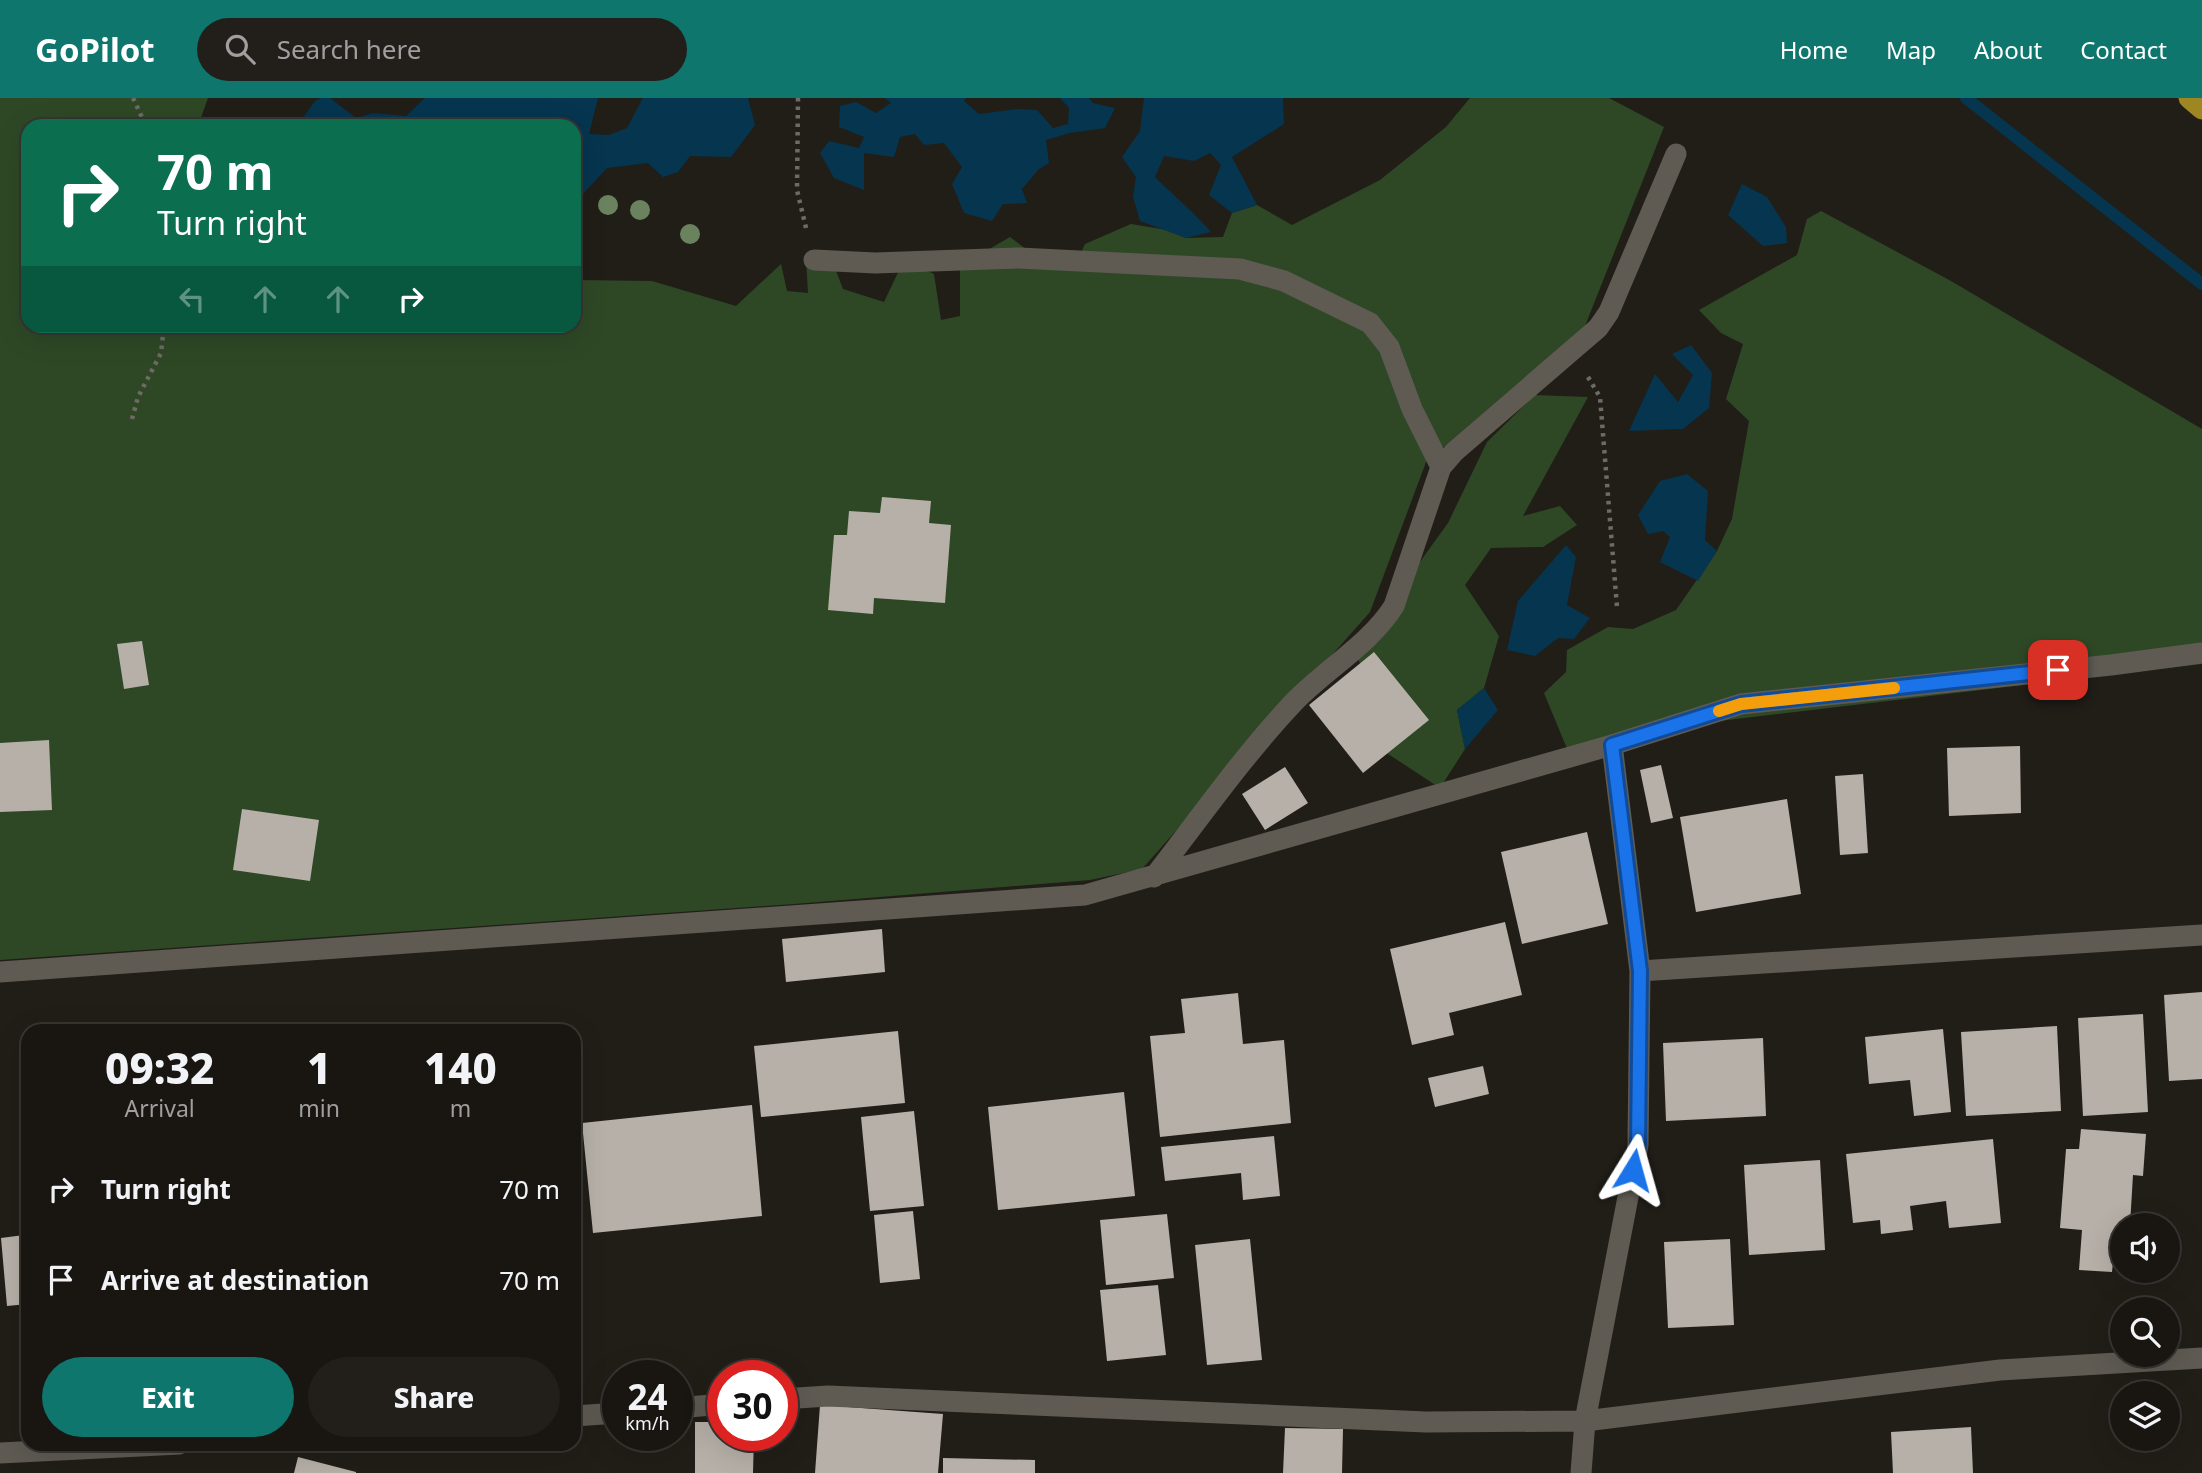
<!DOCTYPE html>
<style>
:root{--surface:#191612;--page:#221f1b;--text:#f1f3f6;--muted:#9f9f9f;--line:#373532;--accent:#0f766e}
body{margin:0;font-family:"Noto Sans",sans-serif;background:var(--page);color:var(--text);height:100vh;display:flex;flex-direction:column;font-size:26px;white-space:nowrap}
*{box-sizing:border-box;margin:0}
p{font-size:23px;color:var(--muted)}
.icon{flex:none;width:38px;height:38px;fill:none;stroke:currentColor;stroke-width:2;stroke-linecap:round;stroke-linejoin:round}
.map{position:relative;flex:1;overflow:hidden}
.sheet{position:absolute;left:21px;top:926px;width:560px;height:427px;display:flex;flex-direction:column;background:var(--surface);border-radius:21px;box-shadow:0 7px 28px #0002,0 0 0 2px var(--line)}
.sheet>*{flex:none}
.guide{position:absolute;left:21px;top:21px;width:560px;height:214px;border-radius:21px;box-shadow:0 7px 28px #0002,0 0 0 2px var(--line);background:#0b6e4f;color:#fff;overflow:hidden}
.controls{position:absolute;left:2110px;top:1115px;display:grid;gap:14px}
.controls a{display:grid;place-items:center;width:70px;height:70px;border-radius:50%;background:var(--surface);box-shadow:0 7px 28px #0002,0 0 0 2px var(--line);font-size:35px}
.speed{position:absolute;left:602px;top:1262px;display:flex;gap:14px;font-size:35px;font-weight:700;text-align:center}
.speed>*{display:grid;place-content:center;width:91px;height:91px;border-radius:50%;background:var(--surface);box-shadow:0 7px 28px #0002,0 0 0 2px var(--line);line-height:1}
.speed small{font-size:18px;font-weight:400}
.speed .limit{border:10px solid #d22;background:#fff;color:#111}
.pin{position:absolute;display:grid;place-items:center;width:60px;height:60px;color:#fff;margin:-30px;border-radius:14px;box-shadow:0 4px 10px #0006}
.me{position:absolute;width:77px;margin:-38px;rotate:8deg;stroke-linejoin:round;filter:drop-shadow(0 0 5px #0008)}
.turn{display:flex;align-items:center;gap:24px;height:147px;padding:0 21px;font-size:32px}
.turn .icon{width:91px;height:91px;stroke-width:2.5}
.turn b{display:block;font-size:49px;line-height:60px}
.lanes{display:flex;align-items:center;height:66px;padding:0 21px;background:#0003;justify-content:center;gap:35px;direction:ltr}
.lanes .off{opacity:.35}
.eta{display:flex;justify-content:space-evenly;align-items:center;height:119px;text-align:center}
.eta b{font-size:42px;font-weight:800;line-height:49px}
.action{display:flex;gap:14px;margin-top:auto;padding:14px 21px}
.action a{flex:1;height:80px;border-radius:42px;background:var(--accent);color:#fff;font-size:28px;font-weight:800;line-height:80px;text-align:center}
.action a+a{background:var(--page);color:var(--text)}
ul{padding:0;list-style:none}
li{display:flex;align-items:center;gap:21px;height:91px;padding:0 21px}
li div{flex:1}
li b{display:block;font-size:26px}
li em{font-style:normal}
header{display:flex;align-items:center;gap:42px;box-sizing:border-box;height:98px;padding:0 35px;background:var(--accent);color:#fff}
header strong{font-size:33px}
nav{display:flex;gap:38px;margin-inline-start:auto;font-size:24px}
.search{width:490px;height:63px;background:var(--page);display:flex;align-items:center;gap:18px;box-sizing:border-box;padding:0 24px;border-radius:38px;color:var(--muted);font-size:26px}
.map>svg:first-child{display:block}
.green{fill:#2e4826}
.water{fill:#06354f}
.lines{fill:none;stroke-linecap:round;stroke-linejoin:round}
.stream{stroke:#06354f;stroke-width:12}
.building{fill:#b6b0a8}
.path{stroke:#6e6b66;stroke-width:4.5;stroke-dasharray:3.5 5;stroke-linecap:butt}
.minor{stroke:#5f5b53;stroke-width:21}
.motorway{stroke:#9e8622;stroke-width:21}
.tree{fill:#6a835e}
.route-casing{stroke:#114b97;stroke-width:18}
.route{stroke:#1a73e8;stroke-width:12}
.slow{stroke:#f59e0b;stroke-width:12}
</style>
<header>
<strong>GoPilot</strong>
<div class="search"><svg class="icon" aria-label="search" viewBox="0 0 24 24"><circle cx="10" cy="10" r="6"/><path d="M15 15l6 6"/></svg>Search here</div>
<nav><a>Home</a><a>Map</a><a>About</a><a>Contact</a></nav>
</header>
<div class="map">
<svg width="2202" height="1375" viewBox="0 0 2202 1375">
<rect width="100%" height="100%" fill="#211e18"/>
<!-- green -->
<path class="green" d="M0 0H208L198 28H28V228H574V182L652 183 736 208 781 166 787 193 808 195 806 160 836 173 843 191 884 204 904 162 934 176 941 222 960 218V168L1010 139 1048 168H1075L1085 146 1131 126 1167 132 1186 140 1223 139 1232 115 1257 107 1292 127 1380 82 1446 29 1470 0H1609L1664 29 1585 228 1426 364 1370 514 1142 771 1090 782 794 806 0 862Z
M1821 113 1951 183 2202 331V566L1652 631 1568 653 1544 595 1566 574 1567 552 1608 529 1633 531 1676 512 1717 453 1732 421 1749 323 1726 301 1743 246 1721 235 1699 212 1797 157 1807 121Z
M1535 297 1588 299 1523 418 1560 408 1577 427 1543 449 1491 450 1465 487 1499 538 1484 590 1457 612 1465 651 1440 690 1379 650 1380 599 1354 555 1448 425 1487 344Z"/>
<!-- water -->
<path class="water" d="M321 0H330L356 20 373 15 406 18 425 0H598L589 36 609 37 627 30 643 0H748L755 27 731 59 690 58 678 74 663 79 648 65 607 70 582 97H574V28H289L303 20 315 3Z
M885 0H966L964 3 979 16 1018 11 1037 12 1053 30 1068 26 1069 10 1060 0H1089L1093 5 1115 10 1105 30 1070 35 1046 42 1049 65 1039 71 1022 91 1027 105 1003 106 992 123 964 115 952 86 962 69 944 45 924 47 915 36 900 39 894 59 864 55V92L834 80 820 55 829 43 859 50 864 39 839 29 840 8 856 4 876 15 891 5Z
M1144 0H1283L1284 26 1232 59 1257 107 1232 115 1209 97 1221 67 1210 55 1194 63 1164 58 1155 79C1174 98 1194 114 1211 134L1186 140 1140 123 1133 99 1136 79 1122 59 1140 33Z
M1742 86 1767 99 1786 129 1787 145 1763 148 1728 117Z
M1691 247 1712 275 1709 310 1683 331 1629 333 1655 276 1678 304 1693 277 1672 256Z
M1687 376 1708 393 1705 442 1717 453 1698 483 1660 464 1670 439 1663 433 1648 436 1638 417 1660 383Z
M1566 447 1576 459 1567 507 1590 520 1574 541 1558 540 1535 558 1507 552 1518 503Z
M1484 590 1498 612 1465 651 1457 612Z"/>
<g class="lines">
<!-- stream -->
<path class="stream" d="M1966 0 2202 186"/>
</g>
<!-- building -->
<path class="building" d="M882 399 931 403 929 425 951 427 945 505 874 500 873 516 828 512 834 437H847L849 413 880 415Z
M142 543 149 587 124 591 117 546Z
M1374 554 1429 622 1363 675 1309 607Z
M49 642 52 712 0 714V645Z
M2020 648 2021 715 1949 718 1947 650Z
M1661 667 1673 720 1651 725 1640 672Z
M1285 669 1308 705 1265 732 1242 696Z
M1863 676 1868 755 1840 757 1835 678Z
M1787 701 1801 796 1696 814 1680 719Z
M242 711 319 722 310 783 233 772Z
M1587 734 1608 826 1522 846 1501 754Z
M1505 824 1522 897 1449 915 1454 937 1412 947 1390 851Z
M882 831 885 874 786 884 782 841Z
M2202 894V981L2169 983 2164 897Z
M1238 895 1243 946 1284 942 1291 1025 1160 1039 1150 938 1185 935 1181 901Z
M2143 916 2148 1014 2083 1018 2078 920Z
M2057 928 2061 1013 1966 1018 1961 934Z
M1943 931 1951 1014 1914 1018 1910 982 1869 986 1865 939Z
M898 933 905 1005 761 1019 754 948Z
M1763 940 1766 1018 1666 1023 1663 945Z
M1483 968 1489 996 1435 1009 1428 980Z
M1124 994 1135 1098 998 1112 988 1009Z
M752 1007 762 1118 593 1135 582 1025Z
M914 1013 924 1108 870 1113 861 1019Z
M2081 1031 2146 1036 2143 1078 2133 1077 2130 1127H2123V1154H2114L2112 1174 2079 1172 2082 1132 2060 1130 2066 1051H2079Z
M1274 1038 1280 1098 1243 1102 1241 1075 1165 1083 1161 1049Z
M1993 1041 2001 1125 1949 1130 1946 1103 1910 1108 1913 1132 1881 1136 1880 1122 1853 1125 1846 1056Z
M1820 1062 1825 1152 1749 1157 1744 1067Z
M28 1107V1206L7 1208 1 1140 24 1137 22 1108Z
M913 1113 920 1181 880 1185 874 1117Z
M1167 1116 1174 1180 1106 1187 1100 1122Z
M1250 1141 1262 1262 1207 1267 1195 1147Z
M1730 1141 1734 1227 1668 1230 1664 1144Z
M1158 1187 1166 1257 1107 1263 1100 1192Z
M820 1307 943 1316 938 1375H815Z
M695 1324H723V1337H754L753 1375H695Z
M1971 1329 1973 1375H1893L1891 1334Z
M1285 1330 1343 1331 1342 1375H1283Z
M298 1359 356 1374V1375H294Z
M943 1360 1035 1362V1375H943Z"/>
<g class="lines">
<!-- path -->
<path class="path" d="M133 0 146 28
M798 0 797 92 807 134
M1588 279 1600 299 1617 509
M132 321 138 299 161 255 164 228"/>
<!-- minor -->
<path class="minor" d="M814 162 875 165 1019 160 1240 171 1284 183 1370 225 1389 249 1412 311 1441 369
M1154 779C1200 720 1243 658 1294 604 1326 571 1370 546 1394 508L1441 369 1454 354 1598 230 1609 214 1676 56
M1640 873 2202 837
M0 874 1085 797 1612 647 1741 606 2111 567 2202 555
M782 1301 828 1298 1426 1324 1585 1323 2000 1272 2202 1260
M677 1310 723 1306
M574 1318 618 1315
M0 1355 180 1346
M1581 1375 1585 1323 1638 1047 1640 873 1612 647"/>
<!-- motorway -->
<path class="motorway" d="M2189 0 2202 11"/>
</g>
<!-- trees -->
<g class="tree">
<circle cx="608" cy="107" r="10"/>
<circle cx="640" cy="112" r="10"/>
<circle cx="690" cy="136" r="10"/>
</g>
<g class="lines">
<!-- route casing -->
<g class="route-casing">
<path id="route" d="M1633 1072 1638 1047 1640 873 1612 647 1741 606 2058 572"/>
</g>
<!-- route -->
<use href="#route" class="route"/>
<!-- slow -->
<path class="slow" d="M1719 613 1741 606 1894 590"/>
</g>
</svg>
<div class="controls">
<a><svg class="icon" aria-label="sound" viewBox="0 0 24 24"><path d="M4 9h4l5-4v14l-5-4H4zM17 9q2 3 0 6"/></svg></a>
<a><svg class="icon" aria-label="search" viewBox="0 0 24 24"><circle cx="10" cy="10" r="6"/><path d="M15 15l6 6"/></svg></a>
<a><svg class="icon" aria-label="layers" viewBox="0 0 24 24"><path d="M12 4l9 5-9 5-9-5zM3 14l9 5 9-5"/></svg></a>
</div>
<div class="speed"><div>24<small>km/h</small></div><div class="limit">30</div></div>
<div class="pin" style="left:2058px;top:572px;background:#d93025"><svg class="icon" aria-label="arrive" viewBox="0 0 24 24"><path d="M6 21V4h12l-3 4 3 4H6"/></svg></div>
<svg class="me" style="left:1633px;top:1072px" viewBox="-20 -20 40 40"><path d="M0-17L14 15 0 8-14 15z" fill="#1a73e8" stroke="#fff" stroke-width="4"/></svg>
<div class="guide">
<div class="turn"><svg class="icon" aria-label="right" viewBox="0 0 24 24"><path d="M7 20v-9h11M14 6l5 5-5 5"/></svg><div><b>70 m</b>Turn right</div></div>
<div class="lanes"><svg class="icon off" aria-label="left" viewBox="0 0 24 24"><path d="M17 20v-9H6M10 6l-5 5 5 5"/></svg><svg class="icon off" aria-label="ahead" viewBox="0 0 24 24"><path d="M12 20V5M6 11l6-6 6 6"/></svg><svg class="icon off" aria-label="ahead" viewBox="0 0 24 24"><path d="M12 20V5M6 11l6-6 6 6"/></svg><svg class="icon" aria-label="right" viewBox="0 0 24 24"><path d="M7 20v-9h11M14 6l5 5-5 5"/></svg></div>
</div>
<section class="sheet">
<div class="eta">
<div><b>09:32</b><p>Arrival</p></div>
<div><b>1</b><p>min</p></div>
<div><b>140</b><p>m</p></div>
</div>
<ul>
<li><svg class="icon" aria-label="right" viewBox="0 0 24 24"><path d="M7 20v-9h11M14 6l5 5-5 5"/></svg><div><b>Turn right</b></div><em>70 m</em></li>
<li><svg class="icon" aria-label="arrive" viewBox="0 0 24 24"><path d="M6 21V4h12l-3 4 3 4H6"/></svg><div><b>Arrive at destination</b></div><em>70 m</em></li>
</ul>
<div class="action"><a>Exit</a><a>Share</a></div>
</section>
</div>
